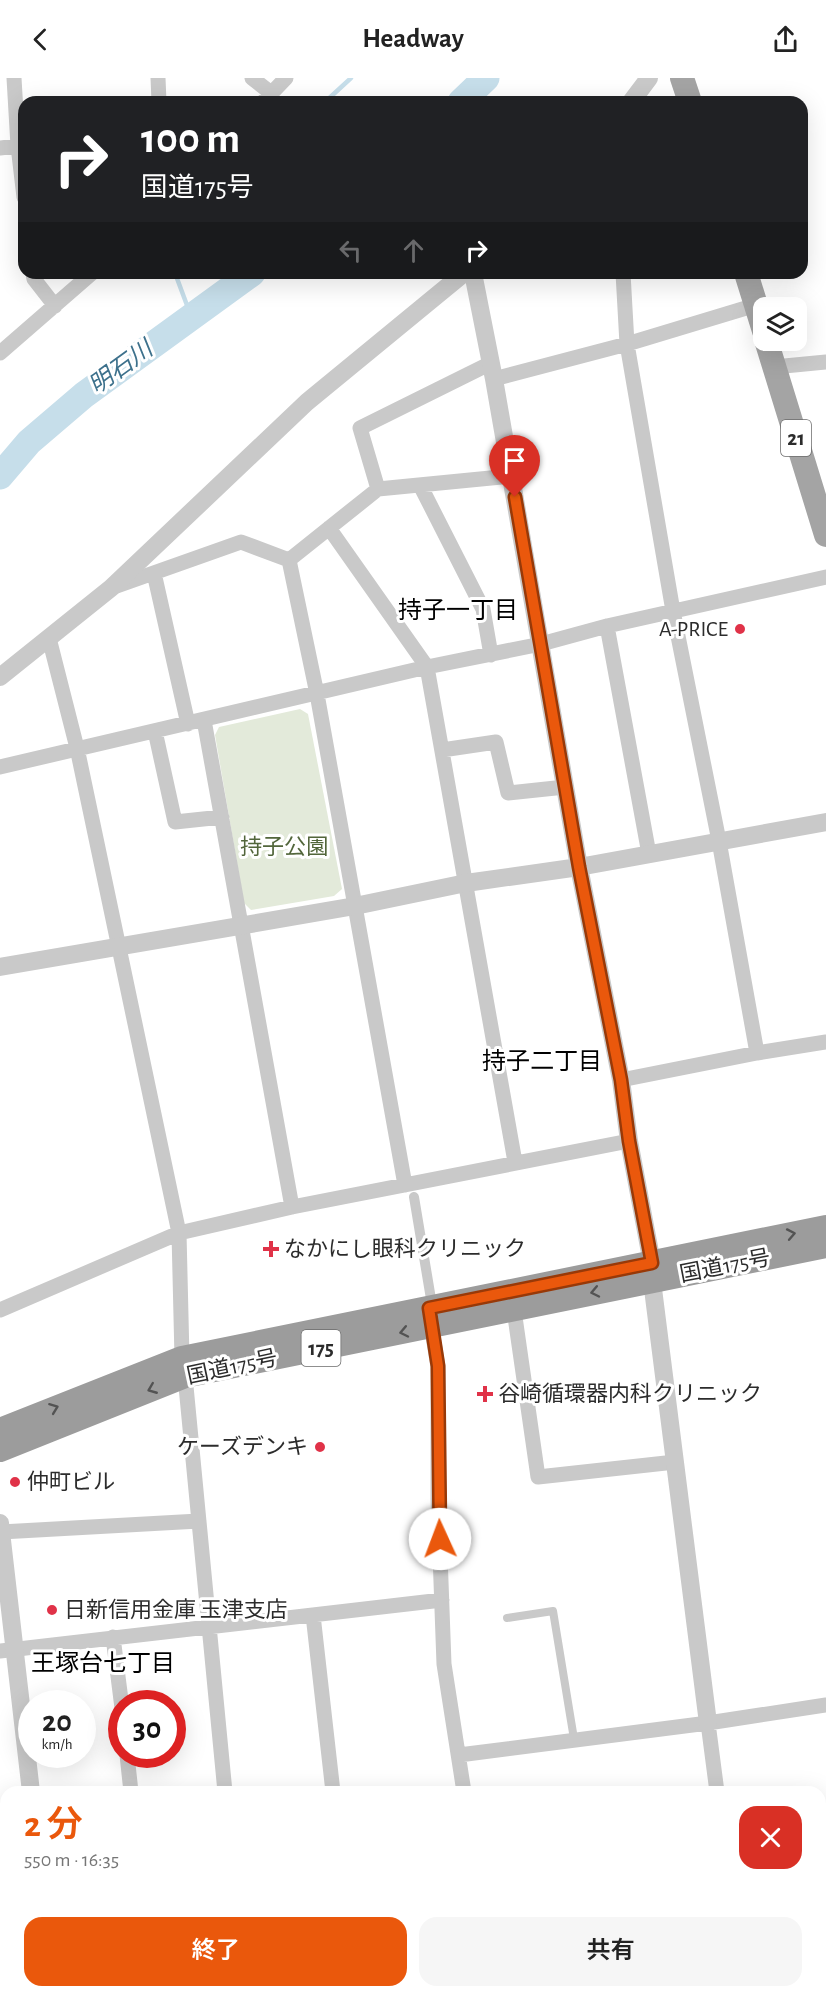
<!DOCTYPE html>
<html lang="ja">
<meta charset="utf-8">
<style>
:root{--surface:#fff;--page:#f6f6f6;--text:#222;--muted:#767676;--accent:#ea580c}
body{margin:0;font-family:"Alegreya Sans","Noto Sans JP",sans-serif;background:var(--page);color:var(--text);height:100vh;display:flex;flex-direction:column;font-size:22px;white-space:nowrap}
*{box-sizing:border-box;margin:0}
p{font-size:20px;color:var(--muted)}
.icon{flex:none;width:33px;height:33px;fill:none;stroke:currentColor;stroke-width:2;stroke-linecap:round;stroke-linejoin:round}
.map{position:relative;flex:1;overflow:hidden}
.sheet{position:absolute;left:0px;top:1708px;width:826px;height:212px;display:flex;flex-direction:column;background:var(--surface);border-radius:18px 18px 0 0;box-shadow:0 6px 24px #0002}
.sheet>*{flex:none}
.banner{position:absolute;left:18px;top:18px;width:790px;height:183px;border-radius:18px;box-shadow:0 6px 24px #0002;background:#202124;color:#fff;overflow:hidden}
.controls{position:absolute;left:753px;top:219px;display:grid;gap:12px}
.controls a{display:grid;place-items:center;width:54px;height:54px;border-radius:12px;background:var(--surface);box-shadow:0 6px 24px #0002;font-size:30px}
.speed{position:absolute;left:18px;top:1612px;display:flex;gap:12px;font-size:30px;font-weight:700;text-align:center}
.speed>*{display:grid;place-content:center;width:78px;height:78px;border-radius:50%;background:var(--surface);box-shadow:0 6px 24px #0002;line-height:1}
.speed small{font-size:15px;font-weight:400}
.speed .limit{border:9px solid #d22;background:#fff;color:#111}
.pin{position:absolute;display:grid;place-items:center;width:51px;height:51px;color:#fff;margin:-62px -26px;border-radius:50% 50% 50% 0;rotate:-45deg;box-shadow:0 0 6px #0007}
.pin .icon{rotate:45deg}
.me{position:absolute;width:66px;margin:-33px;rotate:358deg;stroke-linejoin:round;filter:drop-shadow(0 0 4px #0008)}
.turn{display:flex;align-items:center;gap:21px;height:126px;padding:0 24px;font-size:27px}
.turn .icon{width:78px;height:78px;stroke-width:2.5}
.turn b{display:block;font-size:42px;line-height:51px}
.lanes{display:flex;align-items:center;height:57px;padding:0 24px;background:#0003;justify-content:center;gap:30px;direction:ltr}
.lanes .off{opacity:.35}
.round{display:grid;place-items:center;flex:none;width:63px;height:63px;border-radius:18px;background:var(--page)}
.summary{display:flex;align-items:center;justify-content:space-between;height:102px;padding:0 24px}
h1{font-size:36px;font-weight:600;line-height:45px;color:var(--accent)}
.action{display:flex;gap:12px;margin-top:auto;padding:12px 24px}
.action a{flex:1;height:69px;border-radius:18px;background:var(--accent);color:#fff;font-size:24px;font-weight:600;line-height:69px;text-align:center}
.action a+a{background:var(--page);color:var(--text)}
header{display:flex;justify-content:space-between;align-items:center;height:78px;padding:0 24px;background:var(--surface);font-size:27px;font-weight:600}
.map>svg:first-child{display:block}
.green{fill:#e3eada}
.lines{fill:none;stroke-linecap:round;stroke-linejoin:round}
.stream{stroke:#c6deea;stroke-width:4.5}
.river{stroke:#c6deea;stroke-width:27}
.service{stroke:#c9c9c9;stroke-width:8}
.pedestrian{stroke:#c9c9c9;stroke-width:10}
.minor{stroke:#c9c9c9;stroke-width:15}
.tertiary{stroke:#c9c9c9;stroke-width:18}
.primary{stroke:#a4a4a4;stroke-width:24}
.trunk{stroke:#9c9c9c;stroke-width:24}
.oneway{stroke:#535353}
.route-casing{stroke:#983908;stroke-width:15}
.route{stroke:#ea580c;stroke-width:10}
.poi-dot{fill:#e03248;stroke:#fff;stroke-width:2}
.labels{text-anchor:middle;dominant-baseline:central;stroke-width:6;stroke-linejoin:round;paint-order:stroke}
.shield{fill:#fff;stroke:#6b6b6b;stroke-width:1.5}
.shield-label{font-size:21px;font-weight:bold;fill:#2c2c2c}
.poi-label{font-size:22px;fill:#2c2c2c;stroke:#fff;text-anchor:start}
.park-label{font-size:22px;fill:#52663b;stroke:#fff}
.street-label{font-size:22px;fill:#2c2c2c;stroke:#fff}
.water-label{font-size:24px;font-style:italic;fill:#3d718c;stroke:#fff}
.neighbourhood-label{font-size:24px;fill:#000;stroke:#fff}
</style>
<header><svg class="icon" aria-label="back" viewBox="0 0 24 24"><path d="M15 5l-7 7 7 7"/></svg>Headway<svg class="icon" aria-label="share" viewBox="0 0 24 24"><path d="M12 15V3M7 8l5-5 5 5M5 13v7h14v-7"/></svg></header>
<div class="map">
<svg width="826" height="1919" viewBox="0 0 826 1919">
<rect width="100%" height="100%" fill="#fff"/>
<!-- green -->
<path class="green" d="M300 631 308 636 342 811 334 818 251 832 244 825 215 657 219 649Z"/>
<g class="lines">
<!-- stream -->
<path class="stream" d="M325 24 351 0
M175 195 191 238"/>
<!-- river -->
<path class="river" d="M461 24 486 0
M0 398 29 364 84 317 252 195"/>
<!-- service -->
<path class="service" d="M507 1540 553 1533 574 1661"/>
<!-- pedestrian -->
<path class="pedestrian" d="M414 1119 431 1221"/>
<!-- minor -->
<path class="minor" d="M14 0 18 68 24 119
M158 0 159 24
M252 0 271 15
M263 24 286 0
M0 70 24 67
M33 195 34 201 55 228
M623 195 627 266 673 533 719 763 757 975
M0 275 92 195
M774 289 826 284
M494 301 627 266 756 227
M420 407 483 531 491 577
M378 411 360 350 491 285
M329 450 427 589 515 1084
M289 482 378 411 511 398
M154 495 188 646
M114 509 241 464 289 482 317 616 405 1107
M607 548 649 776
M49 560 77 670 179 1155 182 1280 185 1298 225 1714
M204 642 292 1129
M155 653 175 744 222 739
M442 672 496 664 508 715 565 709
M0 689 427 589 541 566 607 548 826 499
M621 1002 757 975 826 964
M513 1225 538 1399 675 1384
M0 1232 179 1155 292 1129 629 1063
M430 1240 438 1289V1421L444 1586 464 1714
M1 1454 199 1443
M313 1537 333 1714
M113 1559 122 1630
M0 1573 442 1522
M708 1645 717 1714
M127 1677 131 1714
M459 1677 708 1645 826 1627
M0 1825H6
M154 1914V1919
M243 1914 244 1919
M356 1914 357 1919
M487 1914 488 1919
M744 1914 745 1919"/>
<!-- tertiary -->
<path class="tertiary" d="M631 24 649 0
M473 195 494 301 579 789 621 1002 629 1063 652 1185V1203L708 1645
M0 599 111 510 307 324 464 195
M0 889 355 828 466 805 579 789 826 744
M0 1445 31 1714
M54 1914V1919"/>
<!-- primary -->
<path class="primary" d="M682 0 690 24
M746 195 764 253
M766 262 826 457"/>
<!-- trunk -->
<path class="trunk" d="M0 1352 182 1280 826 1149
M0 1372 185 1298 826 1168"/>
</g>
<!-- one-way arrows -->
<defs><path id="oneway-chevron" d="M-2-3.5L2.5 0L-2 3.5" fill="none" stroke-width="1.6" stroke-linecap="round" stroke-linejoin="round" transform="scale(1.5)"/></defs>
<g class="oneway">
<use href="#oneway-chevron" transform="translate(791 1156) rotate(-11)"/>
<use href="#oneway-chevron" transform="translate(595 1214) rotate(168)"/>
<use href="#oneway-chevron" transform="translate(404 1254) rotate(168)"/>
<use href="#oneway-chevron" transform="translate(152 1311) rotate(158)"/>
<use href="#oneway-chevron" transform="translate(54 1330) rotate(-21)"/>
</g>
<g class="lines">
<!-- route casing -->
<g class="route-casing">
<path id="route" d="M440 1461 438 1288 429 1230 652 1185 629 1063 621 1002 579 789 515 419"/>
</g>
<!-- route -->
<use href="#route" class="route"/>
</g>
<!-- markers -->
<g class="poi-dot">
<circle cx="740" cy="551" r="6"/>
<path d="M268 1162h6v6h6v6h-6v6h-6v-6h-6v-6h6z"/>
<path d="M482 1307h6v6h6v6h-6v6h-6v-6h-6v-6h6z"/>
<circle cx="320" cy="1369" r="6"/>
<circle cx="15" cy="1404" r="6"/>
<circle cx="52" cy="1532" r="6"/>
</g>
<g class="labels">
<!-- shield labels -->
<g class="shield">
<rect x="781" y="342" width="30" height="36" rx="4.5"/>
<rect x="301.5" y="1252" width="39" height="36" rx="4.5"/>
</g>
<g class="shield-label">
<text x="796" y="360">21</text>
<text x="321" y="1270">175</text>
</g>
<!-- poi labels -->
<g class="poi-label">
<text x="728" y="551" text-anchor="end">A-PRICE</text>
<text x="284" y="1171">なかにし眼科クリニック</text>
<text x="498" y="1316">谷崎循環器内科クリニック</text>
<text x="308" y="1369" text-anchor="end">ケーズデンキ</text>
<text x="27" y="1404">仲町ビル</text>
<text x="64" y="1532">日新信用金庫 玉津支店</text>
</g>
<!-- park labels -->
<g class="park-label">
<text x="284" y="769">持子公園</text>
</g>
<!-- street labels -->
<g class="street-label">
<text transform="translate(725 1188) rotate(-11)">国道175号</text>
<text transform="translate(232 1289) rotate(-12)">国道175号</text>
</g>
<!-- water labels -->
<g class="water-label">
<text transform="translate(121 290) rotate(-36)">明石川</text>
</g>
<!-- neighbourhood labels -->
<g class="neighbourhood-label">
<text x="458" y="533">持子一丁目</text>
<text x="542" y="984">持子二丁目</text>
<text x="103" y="1586">王塚台七丁目</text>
</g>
</g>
</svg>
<div class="controls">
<a><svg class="icon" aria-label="layers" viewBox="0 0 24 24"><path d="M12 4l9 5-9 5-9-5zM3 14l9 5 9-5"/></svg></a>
</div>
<div class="speed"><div>20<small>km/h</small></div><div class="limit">30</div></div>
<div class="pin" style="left:515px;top:419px;background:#d93025"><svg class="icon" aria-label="arrive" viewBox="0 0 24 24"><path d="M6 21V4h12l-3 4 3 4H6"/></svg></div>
<svg class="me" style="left:440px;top:1461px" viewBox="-20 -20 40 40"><circle r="19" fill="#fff"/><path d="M0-13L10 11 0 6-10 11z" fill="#ea580c"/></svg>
<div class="banner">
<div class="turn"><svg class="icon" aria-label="right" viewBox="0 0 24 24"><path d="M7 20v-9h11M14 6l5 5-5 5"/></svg><div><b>100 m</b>国道175号</div></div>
<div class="lanes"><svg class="icon off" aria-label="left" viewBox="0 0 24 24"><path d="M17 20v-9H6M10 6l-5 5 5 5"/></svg><svg class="icon off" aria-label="ahead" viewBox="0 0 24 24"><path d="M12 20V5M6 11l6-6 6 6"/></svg><svg class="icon" aria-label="right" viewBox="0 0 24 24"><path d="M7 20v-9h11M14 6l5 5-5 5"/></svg></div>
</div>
<section class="sheet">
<div class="summary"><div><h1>2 分</h1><p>550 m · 16:35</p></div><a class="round" style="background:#d93025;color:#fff"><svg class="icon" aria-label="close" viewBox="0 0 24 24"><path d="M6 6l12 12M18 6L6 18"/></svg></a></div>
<div class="action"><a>終了</a><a>共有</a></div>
</section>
</div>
